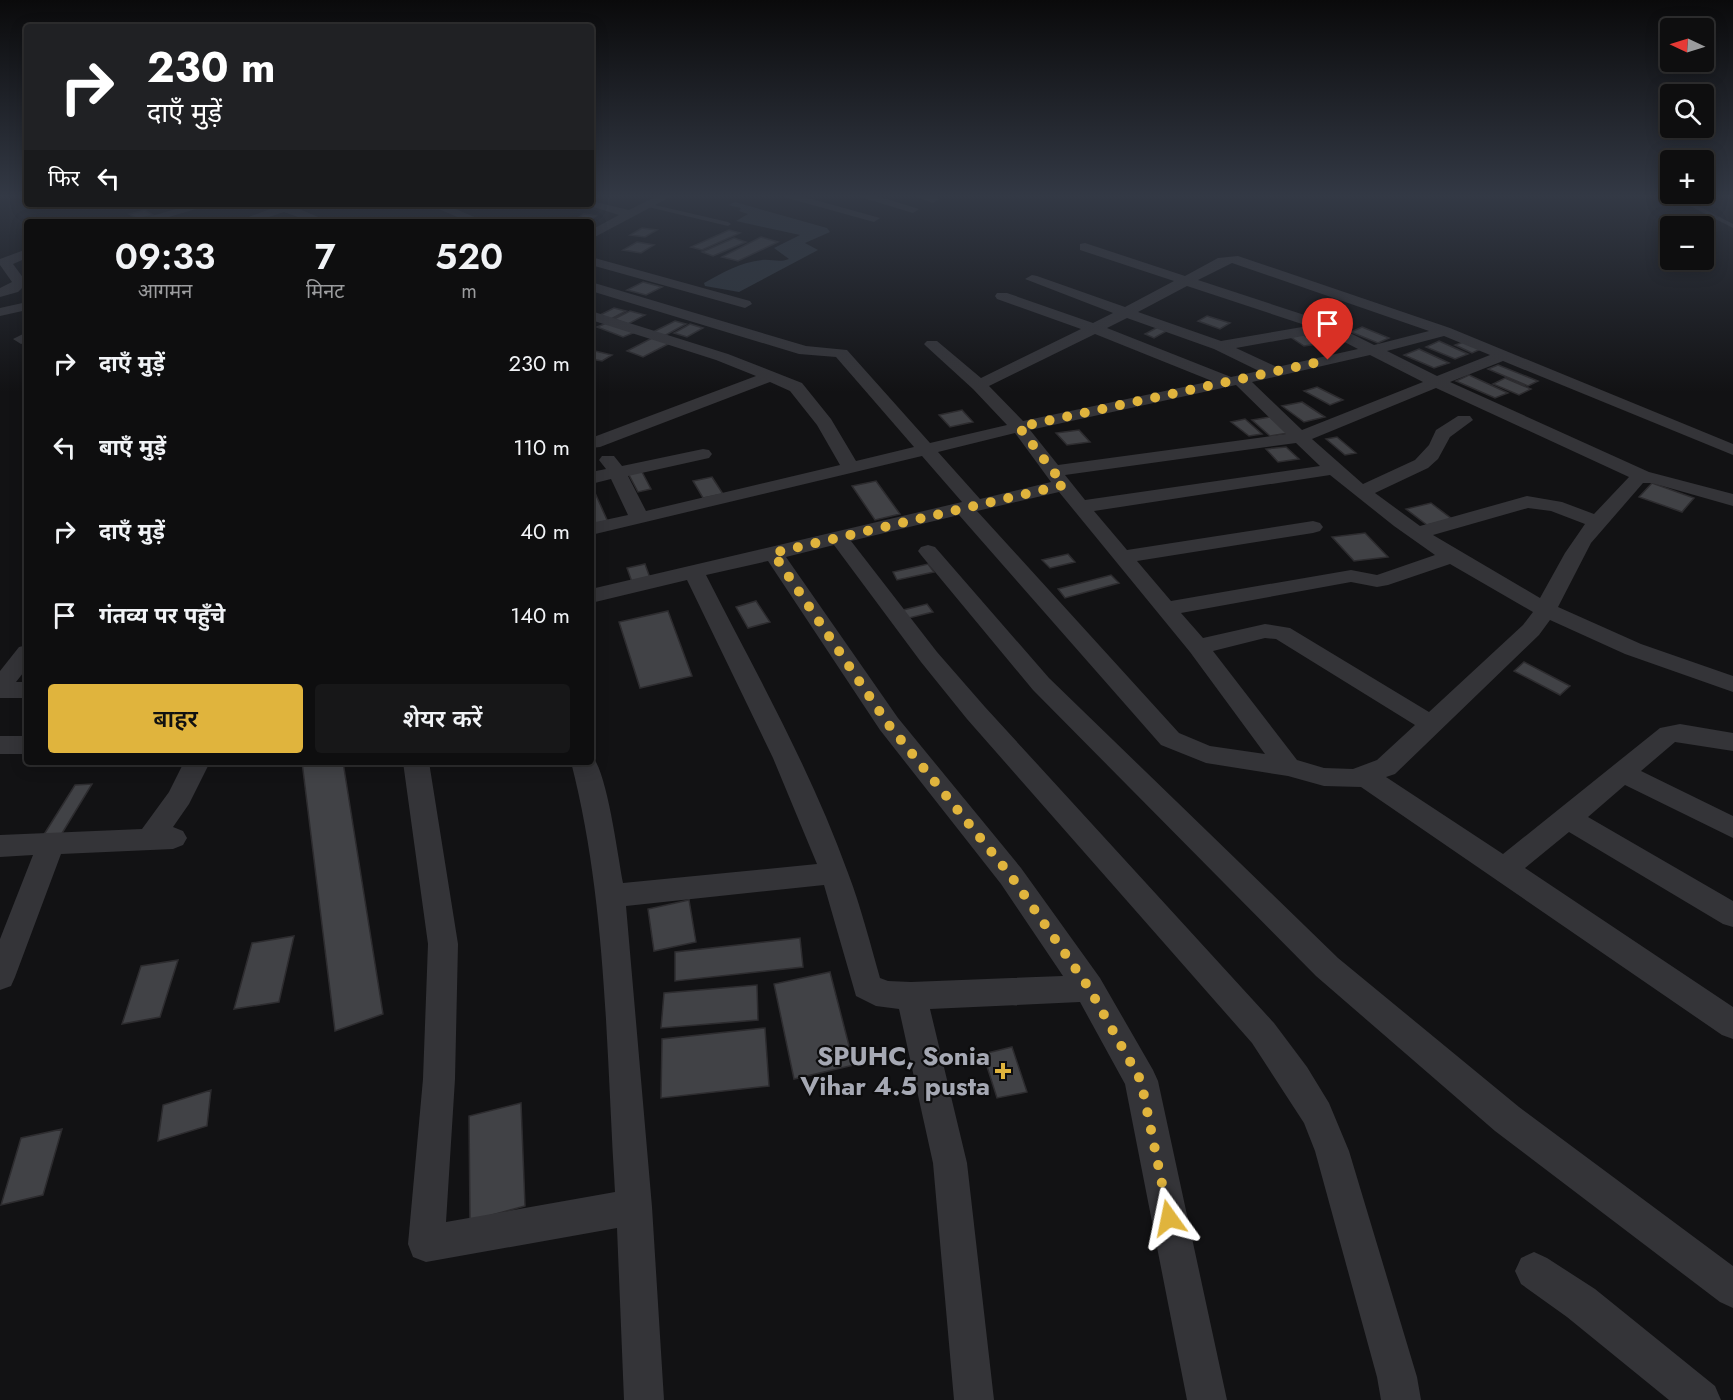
<!DOCTYPE html>
<html lang="hi">
<meta charset="utf-8">
<style>
:root{--surface:#0e0e0f;--page:#171718;--text:#f1f3f6;--muted:#9b9c9e;--line:#2e2e2f;--accent:#e0b43d}
body{margin:0;font-family:Jost,"Noto Sans Devanagari",sans-serif;background:var(--page);color:var(--text);height:100vh;display:flex;flex-direction:column;font-size:22px;white-space:nowrap}
*{box-sizing:border-box;margin:0}
p{font-size:20px;color:var(--muted)}
.icon{flex:none;width:33px;height:33px;fill:none;stroke:currentColor;stroke-width:2;stroke-linecap:round;stroke-linejoin:round}
.map{position:relative;flex:1;overflow:hidden}
.details{position:absolute;left:24px;top:219px;width:570px;height:546px;display:flex;flex-direction:column;background:var(--surface);border-radius:6px;box-shadow:0 3px 15px #0003,0 0 0 2px var(--line)}
.details>*{flex:none}
.hud{position:absolute;left:24px;top:24px;width:570px;height:183px;border-radius:6px;box-shadow:0 3px 15px #0003,0 0 0 2px var(--line);background:#202124;color:#fff;overflow:hidden}
.needle{width:39px;rotate:274deg}
.tools{position:absolute;left:1660px;top:18px;display:grid;gap:12px}
.tools a{display:grid;place-items:center;width:54px;height:54px;border-radius:6px;background:var(--surface);box-shadow:0 3px 15px #0003,0 0 0 2px var(--line);font-size:30px}
.pin{position:absolute;display:grid;place-items:center;width:51px;height:51px;color:#fff;margin:-62px -26px;border-radius:50% 50% 50% 0;rotate:-45deg;box-shadow:0 0 6px #0007}
.pin .icon{rotate:45deg}
.me{position:absolute;width:66px;margin:-33px;rotate:348deg;stroke-linejoin:round;filter:drop-shadow(0 0 4px #0008)}
.turn{display:flex;align-items:center;gap:21px;height:126px;padding:0 24px;font-size:27px}
.turn .icon{width:78px;height:78px;stroke-width:2.5}
.turn b{display:block;font-size:42px;line-height:51px}
.then{display:flex;align-items:center;height:57px;padding:0 24px;background:#0003;gap:12px;font-size:22px}
.eta{display:flex;justify-content:space-evenly;align-items:center;height:102px;text-align:center}
.eta b{font-size:36px;font-weight:600;line-height:42px}
.action{display:flex;gap:12px;margin-top:auto;padding:12px 24px}
.action a{flex:1;height:69px;border-radius:6px;background:var(--accent);color:#111;font-size:24px;font-weight:600;line-height:69px;text-align:center}
.action a+a{background:var(--page);color:var(--text)}
ul{padding:0;list-style:none}
li{display:flex;align-items:center;gap:18px;height:84px;padding:0 24px}
li div{flex:1}
li b{display:block;font-size:22px}
li em{font-style:normal}
.map>svg:first-child{display:block}
.water{fill:#2d343b}
.building{fill:#414246;stroke:#2d2c2f;stroke-width:1.5}
.lines{fill:none;stroke-linecap:round;stroke-linejoin:round}
.lane{fill:#343438;fill-rule:evenodd}
.street{fill:#343438;fill-rule:evenodd}
.route{stroke:#e0b43d;stroke-width:10;stroke-dasharray:0 18}
.poi-dot{fill:#e0b43d;stroke:#0d0d0e;stroke-width:2}
.labels{text-anchor:middle;dominant-baseline:central;stroke-width:4.5;stroke-linejoin:round;paint-order:stroke}
.near-poi-label{font-size:26px;font-weight:bold;fill:#a5a8b3;stroke:#0d0d0e;text-anchor:end}
</style>
<div class="map">
<svg width="1733" height="1400" viewBox="0 0 1733 1400">
<rect width="100%" height="100%" fill="#121214"/>
<!-- water -->
<path class="water" d="M735 202 827 228 830 232 805 243 818 250 739 292 705 286 704 283C722 273 741 262 762 260 772 259 779 263 789 259L774 248 800 235 736 221 748 214 739 211 741 208 728 205Z"/>
<!-- building -->
<path class="building" d="M145 210 153 215 138 219 129 214Z
M584 214 596 216 586 222H571Z
M642 228 657 230 645 237 630 235Z
M729 230 740 233 702 250 691 247Z
M761 237 778 242 738 261 722 257Z
M734 238 746 242 713 256 702 252Z
M637 242 654 245 641 253 623 250Z
M643 282 662 287 646 295 627 290Z
M614 308 626 311 611 319 600 315Z
M630 311 645 315 628 324 614 319Z
M1207 316 1230 323 1220 329 1198 321Z
M611 321 638 331 623 337 597 327Z
M675 321 686 324 664 336 653 332Z
M690 324 703 328 687 337 674 333Z
M1160 326 1170 329 1154 338 1145 334Z
M1362 327 1389 338 1378 343 1351 332Z
M1302 334 1317 344 1304 346 1289 336Z
M656 336 672 342 643 357 627 351Z
M1439 341 1468 354 1455 359 1426 347Z
M1466 341 1483 348 1472 353 1455 345Z
M1419 349 1449 363 1434 368 1404 355Z
M595 351 612 355 602 361 591 359V353Z
M1498 365 1538 381 1528 386 1488 369Z
M1469 375 1508 393 1495 398 1456 381Z
M1505 378 1531 389 1519 395 1493 384Z
M1317 387 1343 400 1330 405 1304 391Z
M1302 402 1325 417 1304 422 1282 406Z
M962 410 973 422 950 427 939 415Z
M1270 417 1288 433 1270 436 1252 420Z
M1245 419 1262 434 1249 436 1231 422Z
M1079 430 1090 442 1067 445 1056 433Z
M1337 437 1356 453 1345 455 1326 439Z
M1286 447 1299 459 1278 462 1266 449Z
M641 470 651 489 638 492 628 473Z
M712 477 723 494 703 498 693 481Z
M876 481 900 514 875 520 852 486Z
M1652 483 1694 498 1682 512 1639 497Z
M591 484 608 522 591 526Z
M1431 503 1452 519 1427 525 1406 509Z
M1365 533 1388 557 1354 561 1332 537Z
M1068 554 1075 562 1050 568 1042 560Z
M645 564 650 578 632 582 627 568Z
M928 564 934 572 897 580 893 572Z
M1111 575 1119 583 1065 598 1058 589Z
M756 601 770 622 748 628 736 607Z
M927 604 933 612 905 619 899 611Z
M668 611 692 676 640 688 619 622Z
M1524 662 1570 686 1560 695 1514 671Z
M302 762H343L383 1014 335 1031Z
M92 784 61 835 43 836 75 785Z
M689 900 696 942 654 951 648 909Z
M294 936 279 1002 234 1009 252 943Z
M800 938 803 967 675 981V952Z
M178 960 160 1017 122 1024 141 966Z
M830 972 854 1065 794 1079 774 984Z
M757 985 758 1020 661 1028 664 993Z
M765 1028 769 1086 661 1098 662 1039Z
M1012 1047 1027 1092 997 1098 983 1054Z
M211 1090 207 1126 158 1141 163 1105Z
M521 1103 525 1206 470 1221 469 1116Z
M62 1129 43 1195 1 1205 21 1138Z"/>
<g class="lines">
<!-- lane -->
<path class="lane" d="M1671 196H1679L1733 224V228Z
M646 203 728 222 731 224 728 226 644 206Z"/>
<!-- street -->
<path class="street" d="M657 196H672L591 239V230L619 215 584 204H591V201L629 210Z
M780 196H801L880 218 874 222Z
M857 196H877L919 209 913 213Z
M915 196H936L939 199 933 203Z
M193 204H213L152 222H131Z
M284 204H304L297 208 330 222H312L284 212 254 222H235Z
M427 204H444L486 222H469Z
M1085 243 1185 276 1218 258 1238 256 1450 328 1733 444V455L1503 361 1450 382 1649 472 1733 494V506L1652 483H1643L1591 543 1558 607 1641 644 1733 676V692L1625 654 1550 620 1539 635 1395 774 1386 777 1503 854 1660 728 1680 724 1733 733V751L1675 742 1641 771 1733 816V838L1625 785 1588 817 1733 901V927L1723 924 1569 832 1525 868 1733 1007V1039L1722 1035 1361 787 1324 786 1288 776 1206 763 1161 745 959 515 851 541 937 652 985 707 1274 1023 1307 1067 1329 1103 1349 1151 1417 1377 1421 1400H1381L1377 1377 1315 1151 1304 1123 1252 1043 967 719 921 662 834 545 786 557 898 718 1021 868 1100 978 1153 1070 1158 1081 1227 1400H1187L1125 1084 1080 1002 930 1009 967 1163 994 1400H954L933 1163 899 1009 876 1006 856 996 824 885 626 906 652 1207 664 1400H624L617 1228 426 1262 413 1257 408 1244 423 1079 428 944 403 762H429L458 944 455 1079 446 1222 615 1192C606 1049 607 902 571 762H591V755C607 769 618 858 623 883L817 864 773 758 687 580 591 603V589L962 502 922 456 591 535V523L628 515 611 479 591 484V472L606 469 599 460 602 456H614L622 466 703 449 709 450 712 454 709 458 628 476 646 511 840 465 817 425 790 391 770 382 600 447 591 448V438L756 376 716 360 591 320V311L728 354 802 383 831 419 856 461 914 447 836 357 799 354 591 291V282L806 346 847 350 930 443 1007 425 973 389 927 347 924 344 927 341H937L981 378 1081 329 997 299 995 296 997 293H1007L1093 323 1113 313 1025 279 1032 275 1037 276 1125 307 1174 281 1080 250V244ZM1232 263 1429 331 1374 345 1332 324 1198 280ZM1187 286 1308 326 1221 341 1138 312ZM1127 318 1214 349 1259 371 1231 377 1107 328ZM1325 332 1358 349 1277 367 1236 348ZM1095 334 1212 381 1023 421 989 386ZM1444 336 1490 355 1437 376 1387 351ZM1370 355 1423 382 1302 430 1252 382ZM1236 385 1286 434 1058 465 1030 430ZM1436 388 1629 477 1594 514 1562 502 1527 496 1420 526 1375 493 1428 468 1438 459 1450 437 1473 420 1470 416H1458L1436 430 1429 445 1415 460 1363 484 1312 439ZM1015 433 1051 482 980 499 938 452ZM1296 443 1320 466 1085 500 1065 475ZM1330 475 1394 526 1435 555 1377 575 1351 570 1171 601 1137 561 1313 533 1320 531 1323 527 1320 523 1313 521 1127 550 1094 511ZM1059 492 1190 652 1265 754 1210 746 1179 733 977 511ZM1528 508 1551 511 1585 524 1565 553 1540 598 1433 535ZM768 561 880 730 1001 884 1063 976 911 982 888 981 880 978C870 943 861 907 848 873 811 770 756 673 706 575ZM1450 564 1533 612 1523 625 1429 712 1290 628 1265 624 1203 638 1181 613 1351 582 1377 587 1388 585ZM1265 638 1276 639 1415 725 1377 760 1353 769 1324 768 1297 760 1213 651Z
M27 249V258L13 264 27 283 18 292 0 297V288L12 282 0 265V259Z
M591 257 750 301 752 304 745 308 591 265Z
M27 302V310L0 316V308Z
M27 332V342L21 344 13 339Z
M928 545 935 547 1049 678 1338 958 1519 1107 1733 1266V1308L1720 1302 1495 1131 1316 976 1033 690 921 555 918 551 921 547Z
M27 645V668L16 682H27V698H0V671L19 647Z
M0 736H27V754H0Z
M184 762H210L189 804 173 827 183 831 187 838 183 845 173 849 61 854 15 977 11 986 0 990V939L33 855 0 857V835L142 829 169 792Z
M1534 1252 1547 1258 1595 1289 1715 1386 1721 1400H1669L1567 1317 1521 1284 1515 1271 1521 1258Z"/>
</g>
<!-- sky -->
<linearGradient id="sky" x2="0" y2="1"><stop stop-color="#0a0a0b"/><stop offset="0.5" stop-color="#333945"/><stop offset="1" stop-color="#333945" stop-opacity="0"/></linearGradient>
<rect width="1733" height="392" fill="url(#sky)"/>
<g class="lines">
<!-- route -->
<path class="route" d="M1169 1218 1141 1081 1089 988 1011 876 888 724 773 553 1064 485 1019 427 1328 360"/>
</g>
<!-- markers -->
<path class="poi-dot" d="M1000 1062h6v6h6v6h-6v6h-6v-6h-6v-6h6z"/>
<g class="labels">
<!-- near-poi labels -->
<g class="near-poi-label">
<text x="990" y="1056">SPUHC, Sonia<tspan x="990" dy="30">Vihar 4.5 pusta</tspan></text>
</g>
</g>
</svg>
<div class="tools">
<a><svg class="needle" viewBox="-14 -14 28 28"><path d="M0-13l5 13h-10z" fill="#e53935"/><path d="M0 13l5-13h-10z" fill="#9b9c9e"/></svg></a>
<a><svg class="icon" aria-label="search" viewBox="0 0 24 24"><circle cx="10" cy="10" r="6"/><path d="M15 15l6 6"/></svg></a>
<a>+</a>
<a>−</a>
</div>
<div class="pin" style="left:1328px;top:360px;background:#d93025"><svg class="icon" aria-label="arrive" viewBox="0 0 24 24"><path d="M6 21V4h12l-3 4 3 4H6"/></svg></div>
<svg class="me" style="left:1169px;top:1218px" viewBox="-20 -20 40 40"><path d="M0-17L14 15 0 8-14 15z" fill="#e0b43d" stroke="#fff" stroke-width="4"/></svg>
<div class="hud">
<div class="turn"><svg class="icon" aria-label="right" viewBox="0 0 24 24"><path d="M7 20v-9h11M14 6l5 5-5 5"/></svg><div><b>230 m</b>दाएँ मुड़ें</div></div>
<div class="then">फिर<svg class="icon" aria-label="left" viewBox="0 0 24 24"><path d="M17 20v-9H6M10 6l-5 5 5 5"/></svg></div>
</div>
<section class="details">
<div class="eta">
<div><b>09:33</b><p>आगमन</p></div>
<div><b>7</b><p>मिनट</p></div>
<div><b>520</b><p>m</p></div>
</div>
<ul>
<li><svg class="icon" aria-label="right" viewBox="0 0 24 24"><path d="M7 20v-9h11M14 6l5 5-5 5"/></svg><div><b>दाएँ मुड़ें</b></div><em>230 m</em></li>
<li><svg class="icon" aria-label="left" viewBox="0 0 24 24"><path d="M17 20v-9H6M10 6l-5 5 5 5"/></svg><div><b>बाएँ मुड़ें</b></div><em>110 m</em></li>
<li><svg class="icon" aria-label="right" viewBox="0 0 24 24"><path d="M7 20v-9h11M14 6l5 5-5 5"/></svg><div><b>दाएँ मुड़ें</b></div><em>40 m</em></li>
<li><svg class="icon" aria-label="arrive" viewBox="0 0 24 24"><path d="M6 21V4h12l-3 4 3 4H6"/></svg><div><b>गंतव्य पर पहुँचे</b></div><em>140 m</em></li>
</ul>
<div class="action"><a>बाहर</a><a>शेयर करें</a></div>
</section>
</div>
